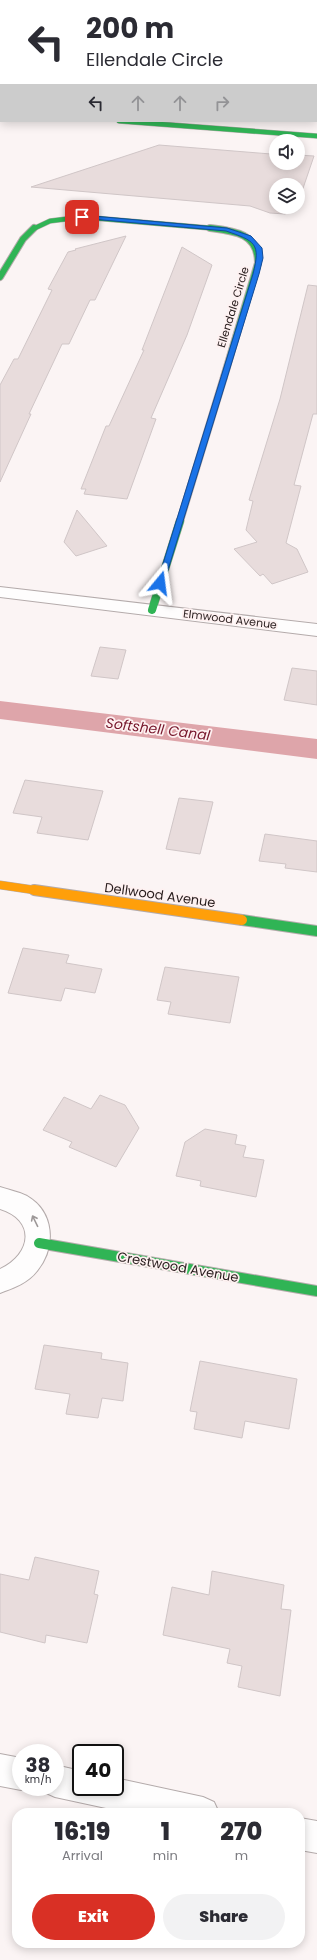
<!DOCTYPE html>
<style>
:root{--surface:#fff;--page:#f2f2f3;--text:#2b2b33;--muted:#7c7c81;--accent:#d93025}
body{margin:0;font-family:Poppins,sans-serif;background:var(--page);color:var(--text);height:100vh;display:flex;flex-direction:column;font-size:15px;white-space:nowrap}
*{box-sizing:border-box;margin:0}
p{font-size:13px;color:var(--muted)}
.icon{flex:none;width:22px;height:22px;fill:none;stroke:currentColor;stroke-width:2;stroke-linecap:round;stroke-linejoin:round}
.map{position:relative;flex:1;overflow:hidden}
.drawer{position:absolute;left:12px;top:1808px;width:293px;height:140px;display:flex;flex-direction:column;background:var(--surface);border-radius:16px;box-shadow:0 2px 10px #0003}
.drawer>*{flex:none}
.guide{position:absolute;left:0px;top:0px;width:317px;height:122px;box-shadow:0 2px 10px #0003;background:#fff;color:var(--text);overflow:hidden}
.tools{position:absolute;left:269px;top:134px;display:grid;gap:8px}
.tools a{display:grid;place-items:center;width:36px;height:36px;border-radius:50%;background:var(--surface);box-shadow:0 2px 10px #0003;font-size:20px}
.speed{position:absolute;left:12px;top:1744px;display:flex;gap:8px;font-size:20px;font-weight:700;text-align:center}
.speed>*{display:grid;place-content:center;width:52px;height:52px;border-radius:50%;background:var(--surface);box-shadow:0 2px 10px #0003;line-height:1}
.speed small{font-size:10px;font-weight:400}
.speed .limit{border:2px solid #111;border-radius:6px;background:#fff;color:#111}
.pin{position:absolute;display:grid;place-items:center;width:34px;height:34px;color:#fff;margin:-17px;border-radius:8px;box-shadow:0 2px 6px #0006}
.me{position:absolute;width:44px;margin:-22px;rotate:16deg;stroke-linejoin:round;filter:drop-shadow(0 0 3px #0008)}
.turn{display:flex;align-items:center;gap:14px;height:84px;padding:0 20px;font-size:18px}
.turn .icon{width:52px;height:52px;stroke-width:2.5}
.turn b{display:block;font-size:28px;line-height:34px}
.lanes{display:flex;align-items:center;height:38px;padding:0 20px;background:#0003;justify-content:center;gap:20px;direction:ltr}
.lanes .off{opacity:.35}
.eta{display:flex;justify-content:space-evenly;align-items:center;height:68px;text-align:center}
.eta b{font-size:24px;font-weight:800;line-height:28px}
.button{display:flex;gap:8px;margin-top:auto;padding:8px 20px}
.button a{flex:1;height:46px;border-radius:24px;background:var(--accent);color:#fff;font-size:16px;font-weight:800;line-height:46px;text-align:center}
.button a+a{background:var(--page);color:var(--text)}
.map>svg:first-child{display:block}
.built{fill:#f6e6e7}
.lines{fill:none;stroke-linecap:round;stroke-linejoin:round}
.canal{fill:#dea5aa;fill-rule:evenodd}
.building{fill:#e8dcdc;stroke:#d0c6c7}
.lane-casing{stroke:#b4abab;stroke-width:2}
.street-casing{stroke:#b4abab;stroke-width:2}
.fast-far3-casing{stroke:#b4abab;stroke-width:5.5}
.fast-far2-casing{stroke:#b4abab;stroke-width:8}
.fast-far1-casing{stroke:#b4abab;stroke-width:9}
.fast-casing{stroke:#b4abab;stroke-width:12}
.slow-far2-casing{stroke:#b4abab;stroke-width:8}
.slow-far1-casing{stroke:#b4abab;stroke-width:9}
.slow-casing{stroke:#b4abab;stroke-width:12}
.lane{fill:#fefdfd;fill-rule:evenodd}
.street{fill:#fefdfd;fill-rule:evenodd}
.fast-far3{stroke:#30b455;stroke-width:4.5}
.fast-far2{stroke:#30b455;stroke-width:6}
.fast-far1{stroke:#30b455;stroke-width:8}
.fast{stroke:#30b455;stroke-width:10}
.slow-far2{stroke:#ff9f0a;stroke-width:6}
.slow-far1{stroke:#ff9f0a;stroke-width:8}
.slow{stroke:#ff9f0a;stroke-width:10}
.oneway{stroke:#9d9898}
.route{fill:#1a73e8;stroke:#114b97}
.labels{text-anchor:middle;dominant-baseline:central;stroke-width:3.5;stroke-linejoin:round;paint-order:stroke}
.far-street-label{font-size:11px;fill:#271c1c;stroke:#fef1f1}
.street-label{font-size:13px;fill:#271c1c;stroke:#fef1f1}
.water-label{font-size:14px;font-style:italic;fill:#77172c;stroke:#fef1f1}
</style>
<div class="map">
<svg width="317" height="1960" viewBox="0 0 317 1960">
<rect width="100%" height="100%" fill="#fbf4f4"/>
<!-- built -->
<path class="built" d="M0 0H197L212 1H1V17Z"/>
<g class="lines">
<!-- canal -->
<path class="canal" d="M0 701 317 739V759L0 719Z"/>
</g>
<!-- building -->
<path class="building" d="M159 145 271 154 272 152 276 153V163H298V155L314 156 298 203V185H276V207H297L285 214 270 213 250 206 31 187Z
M126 236 95 300H90L69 344H62L29 414H31L0 482V385L14 359H18L52 290 48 289 68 252 76 250 75 249Z
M182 247 212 265 187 335 151 418 156 419 127 499 84 494 86 489H81L106 426H109L144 350H142Z
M308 285 317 286V414H313L294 485 301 486 286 543 297 549 308 572 272 584 263 574 260 576 234 549 257 542 246 530 253 501 249 500 280 399Z
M77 510 107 546 76 556 64 542Z
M100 647 126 650 118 679 91 676Z
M292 668 317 671V705L284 700Z
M25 780 103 791 88 840 37 833 42 817 13 813Z
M179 798 213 802 200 854 166 849Z
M265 834 317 841V872L285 868 286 864 259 861Z
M23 948 69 955 66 963 102 969 95 993 65 988 61 1001 8 993Z
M165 967 239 977 230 1023 168 1014 171 1002 157 1000Z
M100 1095 125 1105 139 1128 116 1167 69 1147 72 1142 43 1130 64 1097 91 1109Z
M205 1129 237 1135 235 1144 246 1146 243 1157 264 1160 256 1197 200 1186 201 1181 176 1176 185 1142Z
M44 1345 102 1353 101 1359 128 1363 123 1401 102 1398 98 1418 66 1414 70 1394 35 1389Z
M200 1361 297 1379 289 1429 245 1421 242 1438 194 1429 197 1412 190 1411Z
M35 1557 99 1571 94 1594 98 1595 87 1643 46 1635 45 1643 0 1632V1574L29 1580Z
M212 1571 284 1585 281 1609 291 1610 280 1696 238 1687 242 1666 227 1663 230 1649 163 1635 172 1587 209 1595Z"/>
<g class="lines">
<!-- lane casing -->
<g class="lane-casing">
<path id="lane" d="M47 0H55L46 1Z
M156 0H164V1H156Z
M316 114H317V120H316Z"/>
</g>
<!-- street casing -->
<g class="street-casing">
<path id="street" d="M0 109H1V115H0Z
M0 587 317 624V636L0 597Z
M0 1187C9 1190 19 1192 27 1196 55 1212 56 1248 37 1271 28 1283 13 1288 0 1293V1269C32 1254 36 1220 0 1209Z
M0 1754 21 1758V1787H28L21 1790 0 1786Z
M55 1765 81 1771V1787H115V1778L203 1797 214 1802 219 1813H129L55 1797 44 1792 42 1787H55Z
M300 1818 317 1821V1853L300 1850Z"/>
</g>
<!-- fast-far3 casing -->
<g class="fast-far3-casing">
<path id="fast-far3" d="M119 121 317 136
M33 229 50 221 82 217 221 229"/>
</g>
<!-- fast-far2 casing -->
<g class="fast-far2-casing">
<path id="fast-far2" d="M210 228C234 231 258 233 258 263L224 377
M0 277 23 239 34 228"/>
</g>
<!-- fast-far1 casing -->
<g class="fast-far1-casing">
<path id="fast-far1" d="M152 610 180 521"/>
</g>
<!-- fast casing -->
<g class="fast-casing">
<path id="fast" d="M242 920 317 931
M39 1243 317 1291"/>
</g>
<!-- slow-far2 casing -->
<g class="slow-far2-casing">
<path id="slow-far2" d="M180 521 224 377"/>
</g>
<!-- slow-far1 casing -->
<g class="slow-far1-casing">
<path id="slow-far1" d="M0 885 41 891"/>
</g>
<!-- slow casing -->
<g class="slow-casing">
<path id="slow" d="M34 890 242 920"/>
</g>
<!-- lane -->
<use href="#lane" class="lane"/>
<!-- street -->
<use href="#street" class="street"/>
<!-- fast-far3 -->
<use href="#fast-far3" class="fast-far3"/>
<!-- fast-far2 -->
<use href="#fast-far2" class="fast-far2"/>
<!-- fast-far1 -->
<use href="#fast-far1" class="fast-far1"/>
<!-- fast -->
<use href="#fast" class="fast"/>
<!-- slow-far2 -->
<use href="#slow-far2" class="slow-far2"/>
<!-- slow-far1 -->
<use href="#slow-far1" class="slow-far1"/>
<!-- slow -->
<use href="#slow" class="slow"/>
</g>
<!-- one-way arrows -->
<defs><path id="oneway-shaft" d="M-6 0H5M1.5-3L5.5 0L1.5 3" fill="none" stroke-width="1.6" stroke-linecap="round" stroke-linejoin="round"/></defs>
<use class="oneway" href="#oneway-shaft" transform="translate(35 1221) rotate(-116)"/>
<!-- route -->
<path class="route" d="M82 215 227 228 251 236 262 248 263 258 259 274 164 583 160 585 157 583 253 274C261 243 255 241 226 231L80 218Z"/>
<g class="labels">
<!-- far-street labels -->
<g class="far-street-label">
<text transform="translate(233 307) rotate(-73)">Ellendale Circle</text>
<text transform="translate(230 619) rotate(7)">Elmwood Avenue</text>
</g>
<!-- street labels -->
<g class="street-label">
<text transform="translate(160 895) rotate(8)">Dellwood Avenue</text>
<text transform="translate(178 1267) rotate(10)">Crestwood Avenue</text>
</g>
<!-- water labels -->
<g class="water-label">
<text transform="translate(158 729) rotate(7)">Softshell Canal</text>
</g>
</g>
</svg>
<div class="tools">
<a><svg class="icon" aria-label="sound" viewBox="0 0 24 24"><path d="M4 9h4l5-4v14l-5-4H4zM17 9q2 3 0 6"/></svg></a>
<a><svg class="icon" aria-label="layers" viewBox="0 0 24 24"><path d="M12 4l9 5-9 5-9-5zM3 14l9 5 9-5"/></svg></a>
</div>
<div class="speed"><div>38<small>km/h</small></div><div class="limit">40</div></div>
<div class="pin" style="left:82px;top:217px;background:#d93025"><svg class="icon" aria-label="arrive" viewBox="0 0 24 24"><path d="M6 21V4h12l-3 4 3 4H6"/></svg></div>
<svg class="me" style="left:160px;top:583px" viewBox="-20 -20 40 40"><path d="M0-17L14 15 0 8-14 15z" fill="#1a73e8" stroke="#fff" stroke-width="4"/></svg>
<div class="guide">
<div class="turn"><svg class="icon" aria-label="left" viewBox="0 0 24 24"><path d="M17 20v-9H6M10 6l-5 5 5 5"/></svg><div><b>200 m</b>Ellendale Circle</div></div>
<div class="lanes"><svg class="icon" aria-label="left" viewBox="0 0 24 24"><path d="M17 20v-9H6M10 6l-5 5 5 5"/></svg><svg class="icon off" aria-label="ahead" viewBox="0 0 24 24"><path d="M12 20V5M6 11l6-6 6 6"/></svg><svg class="icon off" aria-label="ahead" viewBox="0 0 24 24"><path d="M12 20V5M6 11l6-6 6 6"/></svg><svg class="icon off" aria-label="right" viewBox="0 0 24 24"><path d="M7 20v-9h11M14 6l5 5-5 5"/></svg></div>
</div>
<section class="drawer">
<div class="eta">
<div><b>16:19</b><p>Arrival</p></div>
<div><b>1</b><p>min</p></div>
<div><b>270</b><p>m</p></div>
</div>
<div class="button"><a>Exit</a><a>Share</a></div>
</section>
</div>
